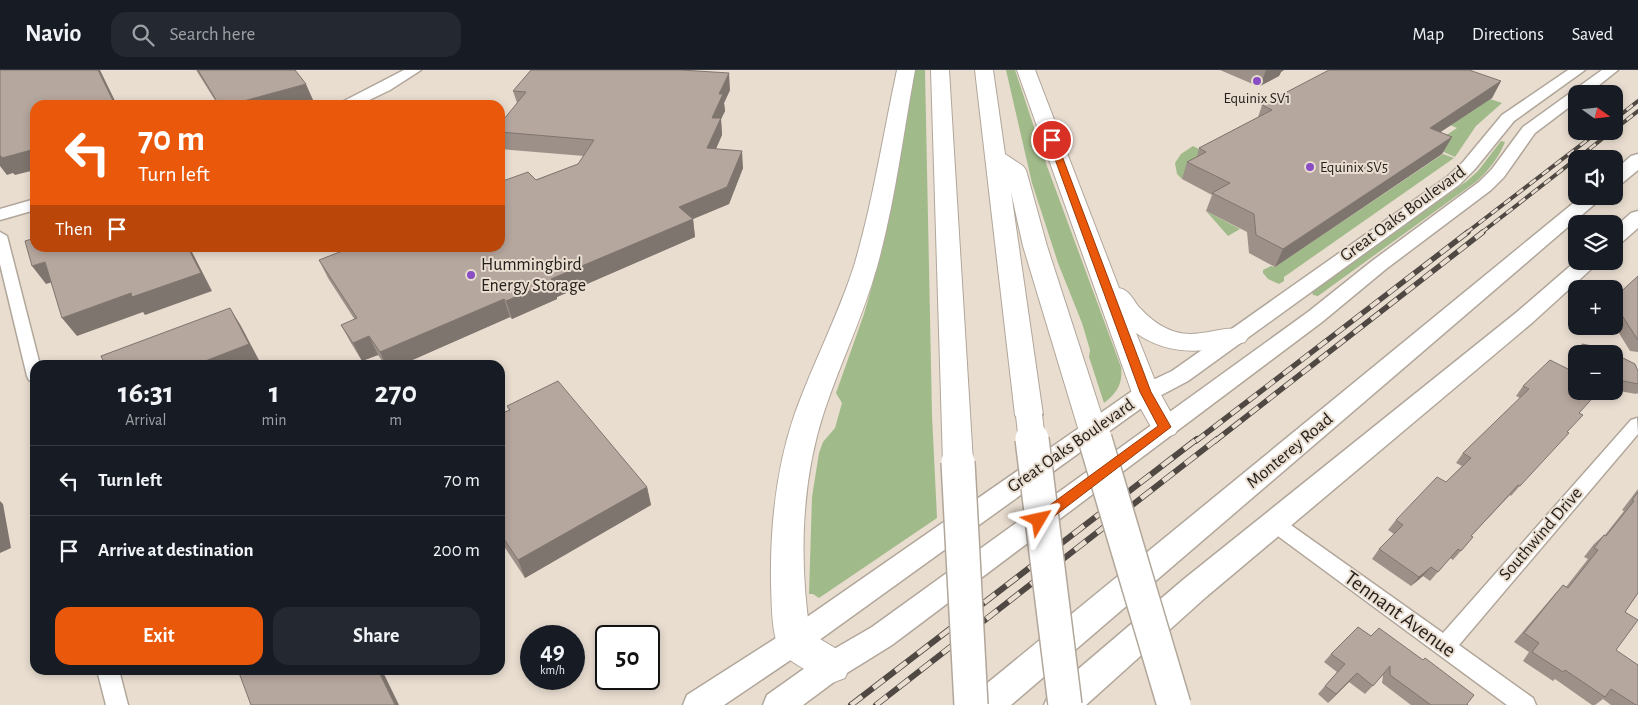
<!DOCTYPE html>
<meta charset="utf-8">
<style>
:root{--surface:#171b24;--page:#242831;--text:#f1f3f6;--muted:#9ea1a6;--line:#363941;--accent:#ea580c}
body{margin:0;font-family:"Alegreya Sans",sans-serif;background:var(--page);color:var(--text);height:100vh;display:flex;flex-direction:column;font-size:19px;white-space:nowrap}
*{box-sizing:border-box;margin:0}
p{font-size:16px;color:var(--muted)}
.icon{flex:none;width:28px;height:28px;fill:none;stroke:currentColor;stroke-width:2;stroke-linecap:round;stroke-linejoin:round}
.map{position:relative;flex:1;overflow:hidden}
.details{position:absolute;left:30px;top:290px;width:475px;height:315px;display:flex;flex-direction:column;background:var(--surface);border-radius:15px;box-shadow:0 2px 8px #0003}
.details>*{flex:none}
.banner{position:absolute;left:30px;top:30px;width:475px;height:152px;border-radius:15px;box-shadow:0 2px 8px #0003;background:#ea580c;color:#fff;overflow:hidden}
.needle{width:32px;rotate:105deg}
.tools{position:absolute;left:1568px;top:15px;display:grid;gap:10px}
.tools a{display:grid;place-items:center;width:55px;height:55px;border-radius:10px;background:var(--surface);box-shadow:0 2px 8px #0003;font-size:25px}
.speed{position:absolute;left:520px;top:555px;display:flex;gap:10px;font-size:25px;font-weight:700;text-align:center}
.speed>*{display:grid;place-content:center;width:65px;height:65px;border-radius:50%;background:var(--surface);box-shadow:0 2px 8px #0003;line-height:1}
.speed small{font-size:12px;font-weight:400}
.speed .limit{border:2px solid #111;border-radius:8px;background:#fff;color:#111}
.pin{position:absolute;display:grid;place-items:center;width:42px;height:42px;color:#fff;margin:-21px;border:2px solid #fff;border-radius:50%;box-shadow:0 1px 5px #0007}
.me{position:absolute;width:55px;margin:-28px;rotate:54deg;stroke-linejoin:round;filter:drop-shadow(0 0 4px #0008)}
.turn{display:flex;align-items:center;gap:18px;height:105px;padding:0 25px;font-size:22px}
.turn .icon{width:65px;height:65px;stroke-width:2.5}
.turn b{display:block;font-size:35px;line-height:42px}
.then{display:flex;align-items:center;height:48px;padding:0 25px;background:#0003;gap:10px;font-size:19px}
.eta{display:flex;justify-content:space-evenly;align-items:center;height:85px;text-align:center}
.eta b{font-size:30px;font-weight:600;line-height:35px}
.button{display:flex;gap:10px;margin-top:auto;padding:10px 25px}
.button a{flex:1;height:58px;border-radius:15px;background:var(--accent);color:#fff;font-size:20px;font-weight:600;line-height:58px;text-align:center}
.button a+a{background:var(--page);color:var(--text)}
ul{padding:0;list-style:none}
li{display:flex;align-items:center;gap:15px;height:70px;padding:0 25px;border-top:1px solid var(--line)}
li div{flex:1}
li b{display:block;font-size:19px}
li em{font-style:normal}
header{display:flex;align-items:center;gap:30px;box-sizing:border-box;height:70px;padding:0 25px;background:var(--surface);border-bottom:1px solid var(--line)}
header strong{font-size:24px}
nav{display:flex;gap:28px;margin-inline-start:auto;font-size:18px}
.search{width:350px;height:45px;background:var(--page);display:flex;align-items:center;gap:12px;box-sizing:border-box;padding:0 18px;border-radius:15px;color:var(--muted);font-size:19px}
.map>svg:first-child{display:block}
.green{fill:#a1ba8a}
.lines{fill:none;stroke-linecap:round;stroke-linejoin:round}
.street-casing{stroke:#b1a69a;stroke-width:3}
.secondary-casing{stroke:#b1a69a;stroke-width:3}
.primary-casing{stroke:#b1a69a;stroke-width:3}
.highway-casing{stroke:#b1a69a;stroke-width:2}
.street{fill:#fff;fill-rule:evenodd}
.secondary{fill:#fff;fill-rule:evenodd}
.primary{fill:#fff;fill-rule:evenodd}
.highway{fill:#fff;fill-rule:evenodd}
.rail-far2-casing{stroke:#504943;stroke-width:4}
.rail-far1-casing{stroke:#504943;stroke-width:5.5}
.rail-casing{stroke:#504943;stroke-width:6}
.rail-far2{stroke:#e9ddd0;stroke-width:2.5;stroke-dasharray:8;stroke-linecap:butt}
.rail-far1{stroke:#e9ddd0;stroke-width:4;stroke-dasharray:11;stroke-linecap:butt}
.rail{stroke:#e9ddd0;stroke-width:4.5;stroke-dasharray:14;stroke-linecap:butt}
.highway-bridge-far1-casing{stroke:#b1a69a;stroke-width:28;stroke-linecap:butt}
.highway-bridge-casing{stroke:#b1a69a;stroke-width:36;stroke-linecap:butt}
.highway-bridge-far1{stroke:#fff;stroke-width:26}
.highway-bridge{stroke:#fff;stroke-width:33}
.wall{fill:#9d9088}
.shaded-wall{fill:#7f756f}
.building{fill:#b6a79e;stroke:#7f756f}
.route{fill:#ea580c;stroke:#983908}
.poi-dot{fill:#894ec4;stroke:#e9ddd0;stroke-width:2}
.labels{text-anchor:middle;dominant-baseline:central;stroke-width:4;stroke-linejoin:round;paint-order:stroke}
.far-poi-label{font-size:15px;fill:#25201c;stroke:#e9ddd0}
.street-label{font-size:18px;fill:#25201c;stroke:#e9ddd0}
.poi-label{font-size:18px;fill:#25201c;stroke:#e9ddd0;text-anchor:start}
.near-street-label{font-size:21px;fill:#25201c;stroke:#e9ddd0}
</style>
<header>
<strong>Navio</strong>
<div class="search"><svg class="icon" aria-label="search" viewBox="0 0 24 24"><circle cx="10" cy="10" r="6"/><path d="M15 15l6 6"/></svg>Search here</div>
<nav><a>Map</a><a>Directions</a><a>Saved</a></nav>
</header>
<div class="map">
<svg width="1638" height="635" viewBox="0 0 1638 635">
<rect width="100%" height="100%" fill="#e9ddd0"/>
<!-- green -->
<path class="green" d="M909 0H925L932 345 937 448 819 528 813 524H809L812 427 819 383 823 372 835 358 842 333 836 323 864 244 883 178Z
M1006 0H1015L1047 96 1121 297C1123 314 1117 323 1104 333L1089 287 1090 280 1082 253 1058 193 1032 113Z
M1490 29 1502 33 1476 56 1455 87 1430 76 1457 58 1450 55Z
M1501 71 1505 72C1499 87 1489 100 1477 111L1318 226 1313 225 1312 222 1467 111 1478 101Z
M1193 76 1205 82 1200 99 1182 109 1177 104 1175 93 1181 84Z
M1443 84 1454 88 1284 207V211L1279 214 1268 209 1263 203V200L1271 196 1275 197Z
M1206 141 1240 159 1228 166Z"/>
<g class="lines">
<!-- street casing -->
<g class="street-casing">
<path id="street" d="M0 162 7 166 40 295H35V312L29 310 27 306 0 194Z
M1637 348 1638 364 1459 575 1533 628 1536 635H1507L1267 458 1265 453 1267 448 1274 445 1281 448 1443 563 1631 350Z
M97 600H119L128 635H106Z"/>
</g>
<!-- secondary casing -->
<g class="secondary-casing">
<path id="secondary" d="M404 0H421L390 20 359 35H339L342 32Z
M1568 0H1585L1514 51 1475 99 1459 115 1188 311 1154 329 804 581 724 635H683L687 625 784 563 1138 317 1172 301 1447 107 1463 92 1502 45Z
M1602 0H1618L1588 24H1576V32L1535 63 1504 107 1491 120 1386 199 1322 252 892 575 842 606 803 635H763L767 625 822 586 872 557 1308 242 1372 191 1479 112 1492 99 1523 57Z
M35 129V140L0 150V139Z"/>
</g>
<!-- primary casing -->
<g class="primary-casing">
<path id="primary" d="M1638 84V100L1621 114 1614 116V101L1631 86Z
M1582 126H1604L1011 635H969L974 624Z
M1638 141V158L1621 173 1614 175V158L1631 143Z
M1576 191H1600L1533 252 1206 527 1086 635H1044L1049 624 1184 509 1517 242Z"/>
</g>
<!-- highway casing -->
<g class="highway-casing">
<path id="highway" d="M897 0H915C903 65 895 133 877 197 863 247 840 293 824 342 801 412 799 491 810 563L845 584 850 596 845 608 832 613C821 609 786 590 781 582 771 566 772 533 771 515 770 457 776 398 795 343 813 293 838 246 854 196 873 132 883 65 897 0Z
M931 0H949L973 392 969 400 958 403 947 400 943 392Z
M975 0H993L1005 84 1023 96 1026 100 1047 176 1106 358 1102 366 1092 369 1082 366 1078 358 1023 176 1011 122 1043 345 1039 352 1029 355 1019 352 1015 345Z
M1017 0H1035L1119 218C1129 220 1132 228 1138 236 1148 247 1161 258 1176 262 1200 269 1224 254 1245 260L1249 266 1245 272C1207 283 1170 287 1136 263L1160 323 1179 357 1175 364 1165 368 1155 364 1132 323Z"/>
</g>
<!-- street -->
<use href="#street" class="street"/>
<!-- secondary -->
<use href="#secondary" class="secondary"/>
<!-- primary -->
<use href="#primary" class="primary"/>
<!-- highway -->
<use href="#highway" class="highway"/>
<!-- rail-far2 casing -->
<g class="rail-far2-casing">
<path id="rail-far2" d="M1614 50 1638 31
M1614 60 1638 41
M1577 89 1612 61
M1466 163 1599 61
M1481 163 1576 89"/>
</g>
<!-- rail-far1 casing -->
<g class="rail-far1-casing">
<path id="rail-far1" d="M1196 371 1468 162
M1215 371 1483 162"/>
</g>
<!-- rail casing -->
<g class="rail-casing">
<path id="rail" d="M851 635 1197 369
M876 635 1217 369"/>
</g>
<!-- rail-far2 -->
<use href="#rail-far2" class="rail-far2"/>
<!-- rail-far1 -->
<use href="#rail-far1" class="rail-far1"/>
<!-- rail -->
<use href="#rail" class="rail"/>
<!-- highway-bridge-far1 casing -->
<g class="highway-bridge-far1-casing">
<path id="highway-bridge-far1" d="M1029 345 1032 371
M1092 358 1096 371"/>
</g>
<!-- highway-bridge casing -->
<g class="highway-bridge-casing">
<path id="highway-bridge" d="M1032 369 1065 635
M1095 369 1174 635
M958 392 971 635"/>
</g>
<!-- highway-bridge-far1 -->
<use href="#highway-bridge-far1" class="highway-bridge-far1"/>
<!-- highway-bridge -->
<use href="#highway-bridge" class="highway-bridge"/>
</g>
<!-- wall -->
<path class="wall" d="M196 0H295L313 30 296 35H218Z
M1220 0H1284L1281 2 1279 6 1260 16 1255 15Z
M1501 11 1492 28 1440 62 1452 67 1442 84 1275 197 1249 183 1247 162 1206 141 1212 125 1182 109 1187 92 1197 87 1199 78 1258 47 1262 35Z
M730 20 724 33 725 41 721 49 722 65 716 79 743 98 729 134 693 149 695 167 557 227V229L512 249 510 247 401 295H385L378 285 362 291 351 273 341 255 355 250 328 208 319 190 578 94 584 86 500 79V62L517 33 513 21Z
M1638 206V282L1630 281 1614 255V228Z
M1582 274 1603 278 1635 294 1638 301V324L1637 323 1636 324 1614 320V284H1576V289L1574 284Z
M1523 316 1579 343 1567 362 1511 426 1510 425 1471 466 1473 467 1453 490 1450 488 1430 511 1423 506 1411 516 1372 489 1379 479 1394 464 1388 460 1396 450 1446 412 1462 396 1456 393 1463 383 1520 328 1516 326Z
M507 336 647 417 651 435 525 508 500 470V344L509 340Z
M1638 419V523L1625 542 1616 580 1638 635H1611L1603 629 1595 635H1592L1555 609 1553 611 1523 591 1529 582 1514 572 1554 525 1563 515 1566 517 1588 489 1584 487 1594 474 1604 465H1605L1624 441 1622 440Z
M1358 557 1467 634 1468 635H1411L1382 613 1383 605 1365 624 1349 612 1328 633 1318 624 1337 602 1324 592 1331 584Z"/>
<!-- shaded-wall -->
<path class="shaded-wall" d="M98 0H100L117 35H115Z
M1266 0H1284L1281 2 1279 6 1260 16Z
M729 3 730 20 724 33 725 41 721 49 722 65 708 96 707 78 712 48 719 24Z
M1501 11 1492 28 1421 75 1430 58Z
M306 14 313 30 296 35H229Z
M1452 67 1442 84 1275 197 1283 179Z
M35 79V100L15 105 13 103 7 105 0 96V86Z
M742 81 743 98 729 134 693 149 695 167 557 227V229L512 249 506 231 551 209 679 137Z
M188 178H190L212 221 145 245 143 242 77 266 62 248Z
M45 192 59 210 46 214 32 196Z
M504 229 510 247 401 295H386L380 282Z
M230 238 241 256 260 292 253 295H195Z
M369 266 378 285 362 291 353 273Z
M647 417 651 435 525 508 518 490Z
M0 431 3 434 11 478 0 483Z
M1431 497 1423 506 1411 516 1419 507Z
M378 600H382L399 635H395Z
M1357 603 1349 612 1328 633 1336 624Z"/>
<!-- building -->
<path class="building" d="M0 0H98L115 35H35V79L2 88 1 86H0Z
M198 0H295L306 14 229 35H219Z
M531 0H681L729 3 719 24H723L712 48H721L707 78 742 81 727 117 679 137 693 149 551 209 553 211 506 231 504 229 380 282 369 266 353 273 341 255 357 248 319 190 350 178H500V112L528 102 536 110 578 94 594 70 500 62V54L526 22 513 21Z
M1329 0H1469L1501 11 1430 58 1452 67 1283 179 1256 165 1254 144 1212 123 1230 113 1187 92 1206 82 1199 78 1272 40 1262 35Z
M35 168V178H188L201 203 132 227 131 223 62 248 45 192 32 196 25 171Z
M1638 206V270L1614 233V228Z
M230 238 249 274 195 295H105L101 286Z
M1582 274 1603 278 1635 294 1638 301V314L1614 309V284H1586Z
M1550 290 1576 303V321H1599L1579 343 1583 345 1567 362 1569 363 1520 416 1518 415 1497 438 1471 466 1473 467 1461 481 1458 479 1438 502 1431 497 1419 507 1379 479 1403 455 1396 450 1437 407 1446 412 1471 388 1463 383 1529 319 1523 316Z
M558 311 647 417 518 490 500 463V344L510 340 507 336Z
M1638 422V523L1625 542 1638 550 1616 580 1638 595V635H1636L1611 619 1605 627 1565 600 1563 602 1532 582 1539 573 1524 563 1563 515 1568 518 1598 480 1594 478 1604 465 1606 466 1634 431 1632 430Z
M1358 557 1371 566 1379 558 1423 590 1425 588 1474 625 1467 634 1468 635H1431L1390 605V596L1373 616 1357 603 1336 624 1325 616 1345 594 1331 584Z
M238 600H378L395 635H251Z"/>
<!-- route -->
<path class="route" d="M1049 68 1056 70 1151 322 1171 357 1044 454 1039 455 1035 454 1033 450 1035 446 1158 356 1140 322 1048 70Z"/>
<!-- markers -->
<g class="poi-dot">
<circle cx="1257" cy="11" r="5"/>
<circle cx="1310" cy="97" r="5"/>
<circle cx="471" cy="205" r="5"/>
</g>
<g class="labels">
<!-- far-poi labels -->
<g class="far-poi-label">
<text x="1257" y="28">Equinix SV1</text>
<text x="1320" y="97" text-anchor="start">Equinix SV5</text>
</g>
<!-- street labels -->
<g class="street-label">
<text transform="translate(1403 144) rotate(-36)">Great Oaks Boulevard</text>
<text transform="translate(1071 376) rotate(-35)">Great Oaks Boulevard</text>
<text transform="translate(1290 381) rotate(-40)">Monterey Road</text>
<text transform="translate(1541 464) rotate(-49)">Southwind Drive</text>
</g>
<!-- poi labels -->
<g class="poi-label">
<text x="481" y="195">Hummingbird<tspan x="481" dy="21">Energy Storage</tspan></text>
</g>
<!-- near-street labels -->
<g class="near-street-label">
<text transform="translate(1400 544) rotate(36)">Tennant Avenue</text>
</g>
</g>
</svg>
<div class="tools">
<a><svg class="needle" viewBox="-14 -14 28 28"><path d="M0-13l5 13h-10z" fill="#e53935"/><path d="M0 13l5-13h-10z" fill="#9ea1a6"/></svg></a>
<a><svg class="icon" aria-label="sound" viewBox="0 0 24 24"><path d="M4 9h4l5-4v14l-5-4H4zM17 9q2 3 0 6"/></svg></a>
<a><svg class="icon" aria-label="layers" viewBox="0 0 24 24"><path d="M12 4l9 5-9 5-9-5zM3 14l9 5 9-5"/></svg></a>
<a>+</a>
<a>−</a>
</div>
<div class="speed"><div>49<small>km/h</small></div><div class="limit">50</div></div>
<div class="pin" style="left:1052px;top:70px;background:#d93025"><svg class="icon" aria-label="arrive" viewBox="0 0 24 24"><path d="M6 21V4h12l-3 4 3 4H6"/></svg></div>
<svg class="me" style="left:1039px;top:450px" viewBox="-20 -20 40 40"><path d="M0-17L14 15 0 8-14 15z" fill="#ea580c" stroke="#fff" stroke-width="4"/></svg>
<div class="banner">
<div class="turn"><svg class="icon" aria-label="left" viewBox="0 0 24 24"><path d="M17 20v-9H6M10 6l-5 5 5 5"/></svg><div><b>70 m</b>Turn left</div></div>
<div class="then">Then<svg class="icon" aria-label="arrive" viewBox="0 0 24 24"><path d="M6 21V4h12l-3 4 3 4H6"/></svg></div>
</div>
<section class="details">
<div class="eta">
<div><b>16:31</b><p>Arrival</p></div>
<div><b>1</b><p>min</p></div>
<div><b>270</b><p>m</p></div>
</div>
<ul>
<li><svg class="icon" aria-label="left" viewBox="0 0 24 24"><path d="M17 20v-9H6M10 6l-5 5 5 5"/></svg><div><b>Turn left</b></div><em>70 m</em></li>
<li><svg class="icon" aria-label="arrive" viewBox="0 0 24 24"><path d="M6 21V4h12l-3 4 3 4H6"/></svg><div><b>Arrive at destination</b></div><em>200 m</em></li>
</ul>
<div class="button"><a>Exit</a><a>Share</a></div>
</section>
</div>
